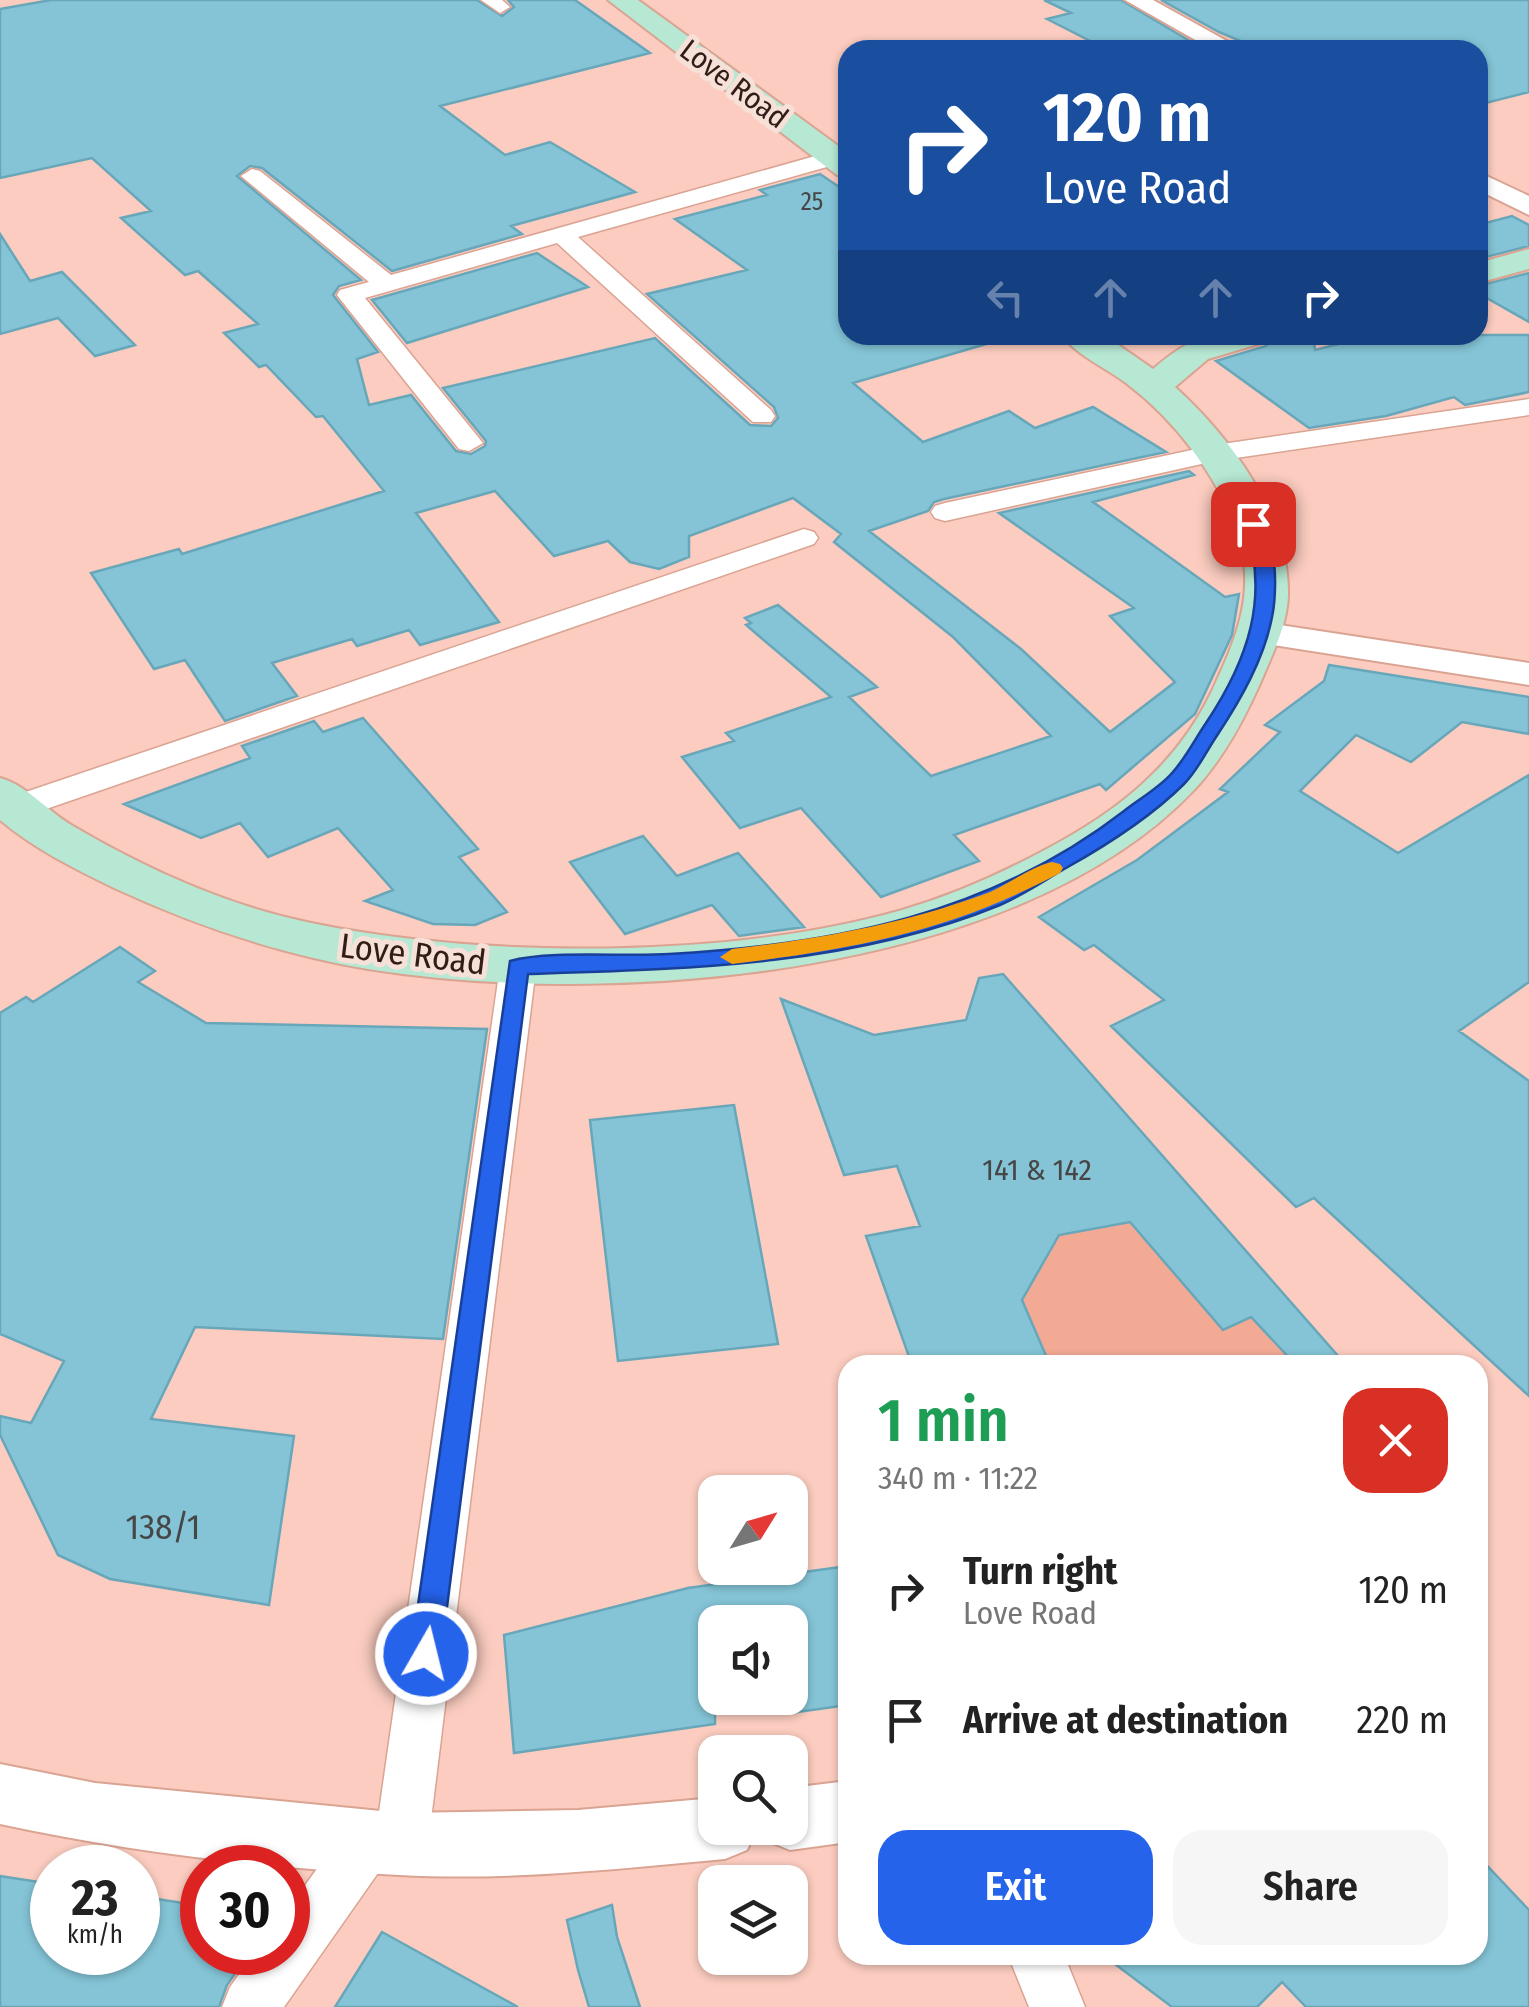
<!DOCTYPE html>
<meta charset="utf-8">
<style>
:root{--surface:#fff;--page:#f6f6f6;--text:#222;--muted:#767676;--accent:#2563eb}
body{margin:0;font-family:"Fira Sans Condensed",sans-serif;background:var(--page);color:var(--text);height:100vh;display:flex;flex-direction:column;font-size:38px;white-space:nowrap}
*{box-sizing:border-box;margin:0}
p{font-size:32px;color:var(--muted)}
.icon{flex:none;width:55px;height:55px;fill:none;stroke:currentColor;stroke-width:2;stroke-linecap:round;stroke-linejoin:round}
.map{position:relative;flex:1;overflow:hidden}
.drawer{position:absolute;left:838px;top:1355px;width:650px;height:610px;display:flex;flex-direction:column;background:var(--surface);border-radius:30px;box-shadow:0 2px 8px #0004}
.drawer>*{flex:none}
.hud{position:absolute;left:838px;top:40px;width:650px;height:305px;border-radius:30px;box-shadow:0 2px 8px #0004;background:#1a4fa0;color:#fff;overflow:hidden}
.needle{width:65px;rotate:53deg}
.fabs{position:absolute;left:698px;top:1475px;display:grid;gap:20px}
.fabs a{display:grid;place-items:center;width:110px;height:110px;border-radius:20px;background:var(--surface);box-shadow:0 2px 8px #0004;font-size:50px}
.speed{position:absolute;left:30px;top:1845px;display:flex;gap:20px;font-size:50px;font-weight:700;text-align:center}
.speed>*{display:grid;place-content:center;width:130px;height:130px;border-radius:50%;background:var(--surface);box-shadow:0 2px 8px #0004;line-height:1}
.speed small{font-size:25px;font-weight:400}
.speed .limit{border:15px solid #d22;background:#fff;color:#111}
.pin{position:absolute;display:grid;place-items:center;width:85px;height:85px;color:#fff;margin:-42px;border-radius:20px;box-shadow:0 5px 15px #0006}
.me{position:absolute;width:110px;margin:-55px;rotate:8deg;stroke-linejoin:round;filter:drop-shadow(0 0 8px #0008)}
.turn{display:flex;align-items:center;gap:35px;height:210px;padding:0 40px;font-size:45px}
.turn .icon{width:130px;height:130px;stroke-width:2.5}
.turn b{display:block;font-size:70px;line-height:85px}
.lanes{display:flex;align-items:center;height:95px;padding:0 40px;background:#0003;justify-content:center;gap:50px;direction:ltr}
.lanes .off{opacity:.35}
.round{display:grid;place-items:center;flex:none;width:105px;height:105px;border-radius:30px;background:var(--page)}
.summary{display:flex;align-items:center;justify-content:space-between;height:170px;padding:0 40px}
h1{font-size:60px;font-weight:600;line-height:75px;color:#1e9e55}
.cta{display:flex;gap:20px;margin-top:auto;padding:20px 40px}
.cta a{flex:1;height:115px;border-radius:30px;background:var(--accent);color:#fff;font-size:40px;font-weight:600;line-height:115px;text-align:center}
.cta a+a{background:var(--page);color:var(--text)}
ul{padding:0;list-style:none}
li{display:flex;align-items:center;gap:30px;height:130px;padding:0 40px}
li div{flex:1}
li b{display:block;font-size:38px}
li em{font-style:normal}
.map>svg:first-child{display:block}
.green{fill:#f3aa95}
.building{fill:#84c4d6;stroke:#68a7b9;stroke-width:2.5}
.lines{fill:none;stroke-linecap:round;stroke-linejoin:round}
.minor-casing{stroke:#daa392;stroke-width:3}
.tertiary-casing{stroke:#daa392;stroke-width:4}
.secondary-casing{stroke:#daa392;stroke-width:4}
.minor{fill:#fff;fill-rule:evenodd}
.tertiary{fill:#fff;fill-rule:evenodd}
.secondary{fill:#b6e8d3;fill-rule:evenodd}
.route{fill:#2563eb;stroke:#184099;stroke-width:2.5}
.slow{fill:#f59e0b}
.labels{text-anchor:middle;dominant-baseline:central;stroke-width:10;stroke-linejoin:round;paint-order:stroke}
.far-number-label{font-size:25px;fill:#464646}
.far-street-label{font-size:30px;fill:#311c16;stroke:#f7e0d8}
.number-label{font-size:30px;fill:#464646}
.street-label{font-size:35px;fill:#311c16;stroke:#f7e0d8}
.near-number-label{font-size:35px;fill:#464646}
</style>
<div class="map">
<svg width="1529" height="2007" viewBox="0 0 1529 2007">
<rect width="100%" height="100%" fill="#fbccbf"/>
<!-- green -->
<path class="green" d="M1130 1222 1223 1329 1251 1317 1296 1365H1050L1022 1300 1059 1235Z"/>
<!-- building -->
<path class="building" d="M51 0H477L502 16 514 7 508 0H575L650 53 440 106 505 155 550 142 635 192 511 226 522 234 392 271 262 168 250 166 237 176 361 280 339 286 333 295 378 352 357 359 369 405 411 395 456 451 471 454 485 446 486 441 443 388 655 338 750 425 771 426 778 418 774 407 647 294 747 270 675 219 767 195 760 190 820 174 848 193V335H985L986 344 853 383 923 442 1009 411 1035 428 1093 407 1166 452 944 499 934 502 928 511 869 531 1021 649 1110 732 1175 682 1110 616 1134 608 999 513 1189 471 1194 475 1093 502 1225 597 1239 594 1232 635 1195 714 1106 790 1100 784 954 835 979 861 881 897 801 808 740 828 682 757 734 741 726 733 831 697 746 625 751 623 745 618 778 605 877 687 849 697 931 776 1051 736 953 637 834 542 841 534 793 498 689 536V557L659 569 630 562 608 541 554 556 495 491 416 513 499 622 420 645 409 630 357 646 352 639 272 663 297 696 225 721 185 660 154 669 91 573 179 549 182 554 384 491 323 416 316 417 266 365 259 367 224 333 258 324 198 271 185 275 121 218 151 211 92 158 0 178V9Z
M1044 0H1121L1188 40 1146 50H1108L1047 19 1071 13Z
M1161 0H1529V92L1478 105V50H1262L1219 32Z
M1512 216 1529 225V246L1478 259V225Z
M0 234 30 281 62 272 135 345 95 356 58 318 0 334Z
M537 253 588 287 407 343 372 300Z
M1529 273V322L1478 293V286Z
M1275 335H1313L1315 350 1374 335H1529V392L1465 405 1454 397 1386 416 1309 428 1216 361 1266 346Z
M1329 665 1529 697V734L1462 722 1411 762 1356 735 1300 791 1398 853 1529 775V982L1459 1031 1529 1081V1396L1314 1198 1296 1207 1111 1026 1164 1000 1094 945 1084 950 1039 917 1137 860 1228 792 1220 789 1280 732 1265 725 1324 681Z
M363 718 478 849 459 857 507 912 475 925 433 924 365 901 393 890 338 828 268 857 240 823 201 838 124 804 250 758 242 746 314 721 323 732Z
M643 836 677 876 738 853 804 927 739 936 712 905 625 934 570 862Z
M120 947 155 971 138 982 206 1023 487 1029 443 1339 195 1327 151 1419 294 1436 269 1605 110 1579 58 1555 0 1435V1416L31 1423 64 1361 0 1334V1013L26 997 33 1002Z
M1003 974 1075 1056 1346 1365H1296L1251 1317 1223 1330 1130 1222 1059 1235 1022 1300 1050 1365H912L866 1236 920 1226 897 1166 844 1175 781 999 874 1035 966 1020 979 978Z
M734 1105 778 1344 618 1361 590 1120Z
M848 1566V1705L790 1713V1622H715V1724L514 1753 504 1635 688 1588Z
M1478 1856 1529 1910V2007H1306L1282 1982 1257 2007H1172L1103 1955H1478Z
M0 1876 52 1884V1952H138V1896L202 1906V1952H250L227 1985 219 2007H0Z
M612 1905 617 1937 640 2007H589L578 1970 567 1920Z
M382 1932 518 2007H335Z"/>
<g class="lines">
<!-- minor casing -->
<g class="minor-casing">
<path id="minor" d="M481 0H502L510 7 500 13Z
M833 151 844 158 841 163 578 237 771 410 775 416 771 422H753L557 243 365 298 483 443 469 451 459 449 337 295 340 290 369 282 241 176 252 169 260 171 391 275Z
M1529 399V415L1215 461 945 521 935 518 931 512 935 506 945 503 1215 445Z
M804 529 814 532 818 538 814 544 26 816 14 819 0 812 2 800Z
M518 954 531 958 536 967 428 1844 420 1862 401 1870 385 1863 284 2007H222L230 1987 255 1952H288V1909L350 1823 369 1815 378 1819 500 967 505 958Z
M1008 1955H1064L1085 2007H1029Z"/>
</g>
<!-- tertiary casing -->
<g class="tertiary-casing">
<path id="tertiary" d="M1125 0H1153L1243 50H1213Z
M1478 172 1529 196V215L1478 190Z
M1260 622 1529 663V685L1247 641 1242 633 1247 625Z
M0 1764 95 1783 401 1813 578 1810 715 1798V1828H757L747 1850 725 1859C617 1869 507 1881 399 1875 267 1868 129 1852 0 1824Z
M848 1781V1842L790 1850 768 1841 762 1828H790V1788Z"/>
</g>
<!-- secondary casing -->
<g class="secondary-casing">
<path id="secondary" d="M608 0H638L848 153V177L837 175Z
M1529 249V269L1478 283V263Z
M1062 335H1104L1153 369C1199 329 1213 335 1271 335L1265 342 1208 359 1175 387C1231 438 1290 517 1288 596 1287 625 1273 653 1262 679 1245 718 1224 758 1194 790 1016 978 609 1008 368 969 278 954 194 925 112 887 73 868 33 848 0 820V778C27 785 48 812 73 826 146 869 228 906 311 923 484 959 731 959 902 910 950 896 996 876 1041 852 1114 814 1175 768 1212 691 1235 641 1256 595 1239 539 1220 478 1176 421 1126 383 1106 368 1076 355 1062 335Z"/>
</g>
<!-- minor -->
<use href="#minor" class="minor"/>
<!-- tertiary -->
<use href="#tertiary" class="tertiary"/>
<!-- secondary -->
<use href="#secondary" class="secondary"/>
</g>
<!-- route -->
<path class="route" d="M1253 519C1279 528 1277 595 1272 617 1264 659 1241 699 1218 734 1207 750 1198 770 1184 784 1151 817 1107 845 1066 868 1045 880 1023 895 1000 905 851 966 687 969 528 974L441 1654 437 1663 426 1668 416 1663 411 1654 510 961C549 950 626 957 669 954 834 945 991 914 1124 811 1139 799 1159 788 1172 773 1185 759 1195 739 1206 723 1248 660 1270 597 1245 524Z"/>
<!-- slow -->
<path class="slow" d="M1052 862 1060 864 1063 868 1060 873C949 932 854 949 732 964L720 957 732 949C818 939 899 925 982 895 1006 887 1027 868 1052 862Z"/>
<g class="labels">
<!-- far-number labels -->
<g class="far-number-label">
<text x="812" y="202">25</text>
</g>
<!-- far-street labels -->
<g class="far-street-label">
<text transform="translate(734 84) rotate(37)">Love Road</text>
</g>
<!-- number labels -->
<g class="number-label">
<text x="1037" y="1170">141 &amp; 142</text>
</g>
<!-- street labels -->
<g class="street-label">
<text transform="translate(413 954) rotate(7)">Love Road</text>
</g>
<!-- near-number labels -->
<g class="near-number-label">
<text x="163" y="1527">138/1</text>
</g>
</g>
</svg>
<div class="fabs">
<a><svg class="needle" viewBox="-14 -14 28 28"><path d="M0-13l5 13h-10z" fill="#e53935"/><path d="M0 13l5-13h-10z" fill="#767676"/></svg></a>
<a><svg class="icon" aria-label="sound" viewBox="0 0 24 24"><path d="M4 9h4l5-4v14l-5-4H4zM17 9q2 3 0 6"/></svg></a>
<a><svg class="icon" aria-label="search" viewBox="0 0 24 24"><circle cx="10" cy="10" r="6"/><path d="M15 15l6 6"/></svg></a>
<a><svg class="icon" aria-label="layers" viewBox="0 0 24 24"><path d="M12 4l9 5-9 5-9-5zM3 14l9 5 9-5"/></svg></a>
</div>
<div class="speed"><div>23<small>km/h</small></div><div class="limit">30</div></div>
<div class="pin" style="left:1253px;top:524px;background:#d93025"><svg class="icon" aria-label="arrive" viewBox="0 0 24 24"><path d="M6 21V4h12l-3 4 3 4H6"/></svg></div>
<svg class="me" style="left:426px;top:1654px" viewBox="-20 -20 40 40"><circle r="17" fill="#2563eb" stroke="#fff" stroke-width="3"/><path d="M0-11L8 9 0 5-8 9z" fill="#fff"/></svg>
<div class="hud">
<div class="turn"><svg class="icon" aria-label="right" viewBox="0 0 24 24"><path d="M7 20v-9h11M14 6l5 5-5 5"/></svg><div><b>120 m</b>Love Road</div></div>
<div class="lanes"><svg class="icon off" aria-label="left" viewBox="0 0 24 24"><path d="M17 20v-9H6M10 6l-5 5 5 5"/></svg><svg class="icon off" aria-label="ahead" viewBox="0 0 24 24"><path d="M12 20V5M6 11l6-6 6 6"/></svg><svg class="icon off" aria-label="ahead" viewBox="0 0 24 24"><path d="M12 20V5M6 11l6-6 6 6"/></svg><svg class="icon" aria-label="right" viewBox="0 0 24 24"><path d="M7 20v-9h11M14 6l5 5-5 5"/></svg></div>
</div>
<section class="drawer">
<div class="summary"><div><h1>1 min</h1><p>340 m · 11:22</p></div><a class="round" style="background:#d93025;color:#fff"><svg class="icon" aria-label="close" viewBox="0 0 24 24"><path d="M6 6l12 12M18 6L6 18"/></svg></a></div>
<ul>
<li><svg class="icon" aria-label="right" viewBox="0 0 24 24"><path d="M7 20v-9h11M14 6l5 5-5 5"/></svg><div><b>Turn right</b><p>Love Road</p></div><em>120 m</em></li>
<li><svg class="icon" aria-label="arrive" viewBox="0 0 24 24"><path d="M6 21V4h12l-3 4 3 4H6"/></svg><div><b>Arrive at destination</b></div><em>220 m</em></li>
</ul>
<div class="cta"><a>Exit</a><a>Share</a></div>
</section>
</div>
